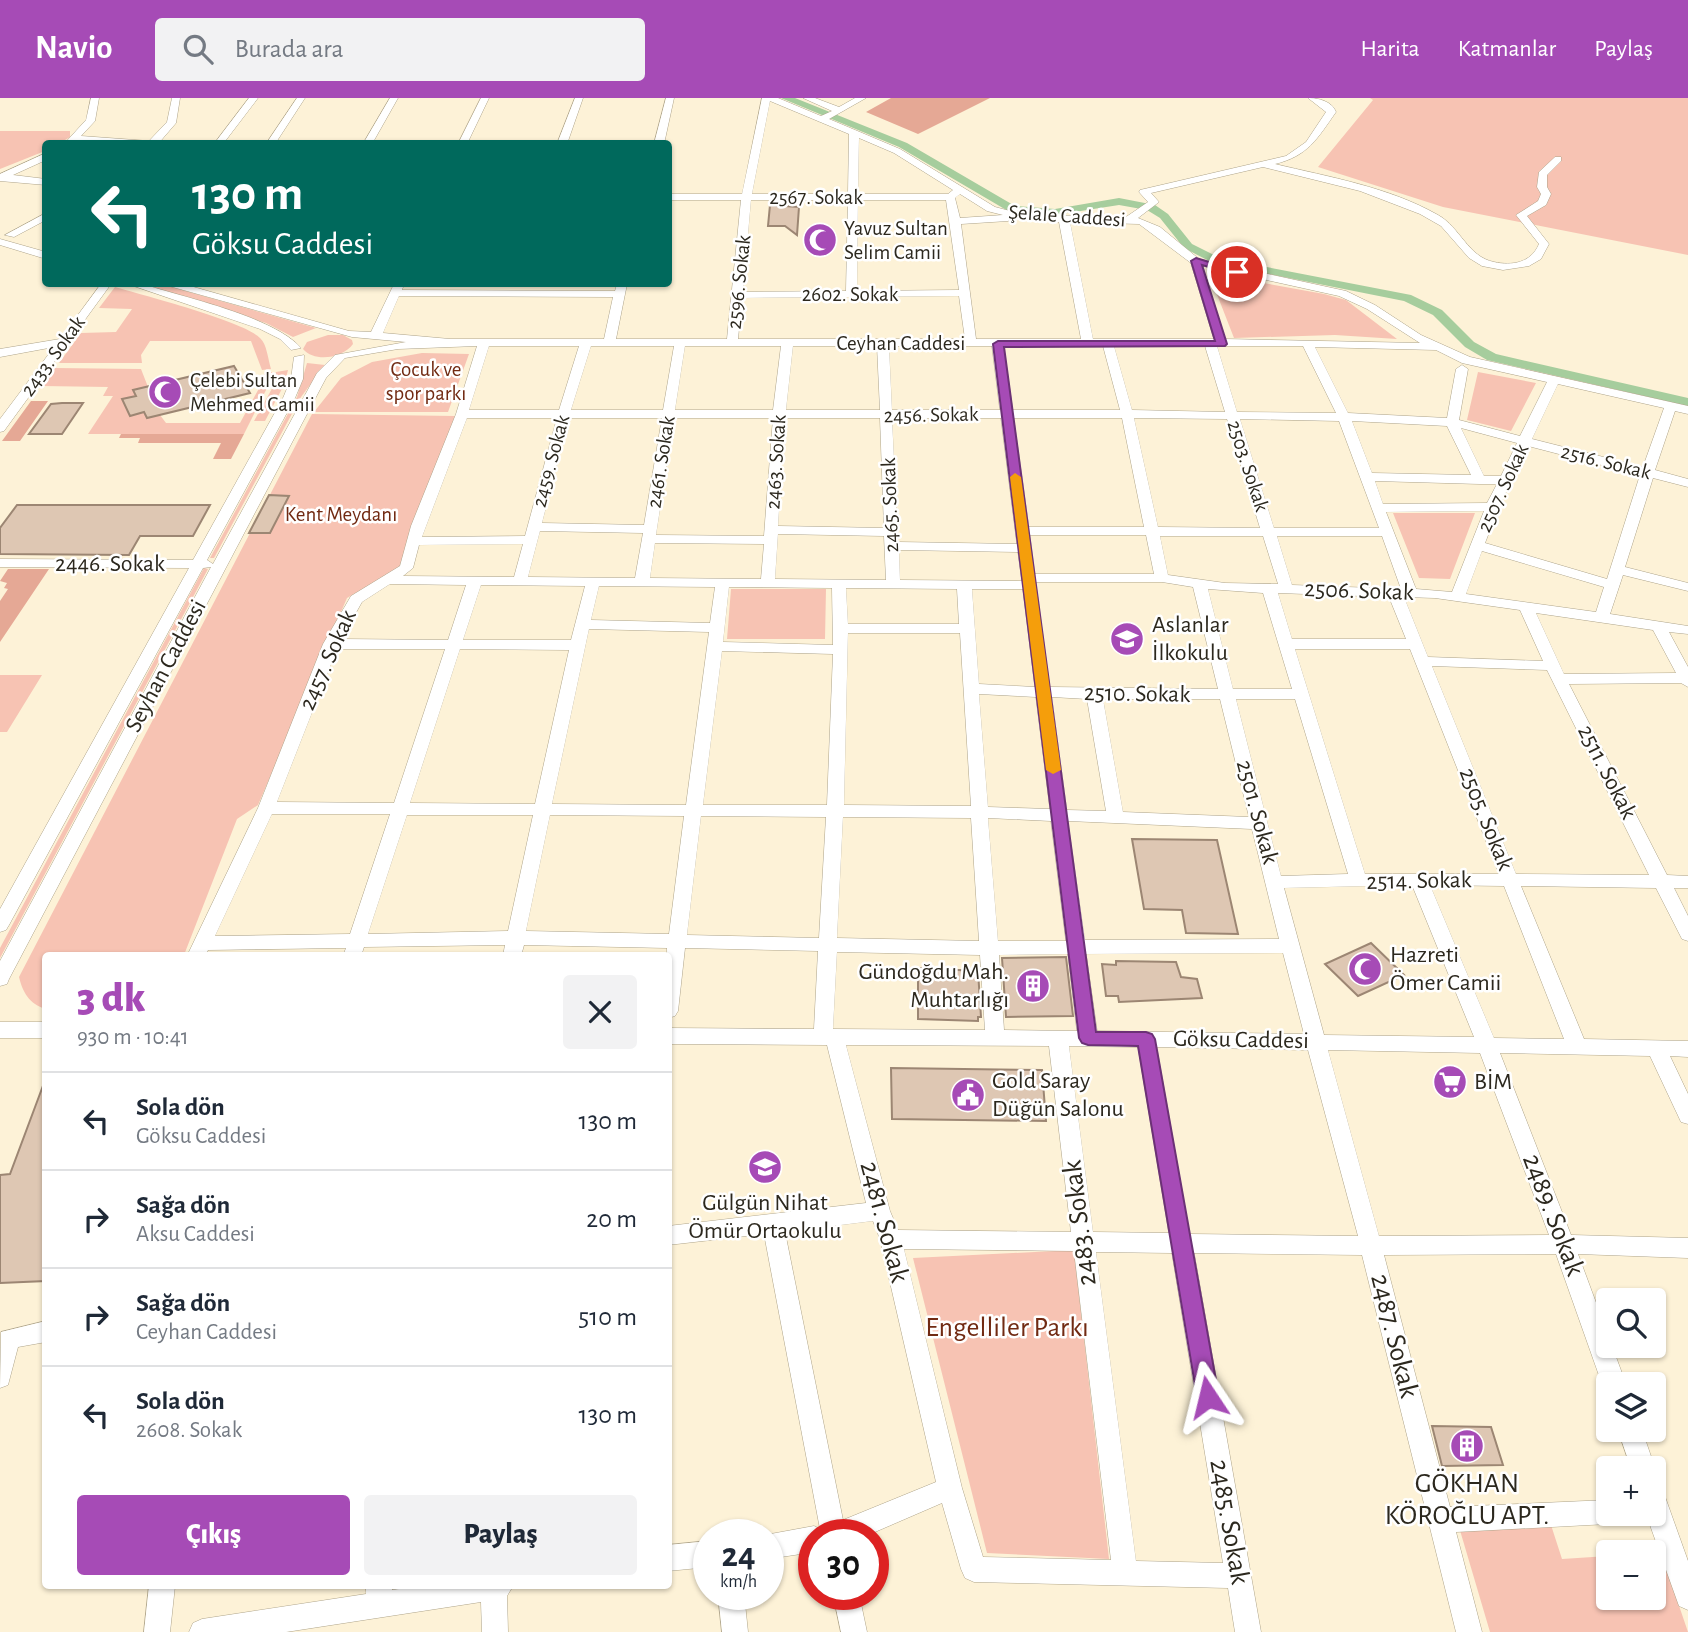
<!DOCTYPE html>
<html lang="tr">
<meta charset="utf-8">
<style>
:root{--surface:#fff;--page:#f2f2f3;--text:#1f2937;--muted:#747a83;--line:#e0e1e3;--accent:#a64bb6}
body{margin:0;font-family:"Alegreya Sans",sans-serif;background:var(--page);color:var(--text);height:100vh;display:flex;flex-direction:column;font-size:26px;white-space:nowrap}
*{box-sizing:border-box;margin:0}
p{font-size:23px;color:var(--muted)}
.icon{flex:none;width:38px;height:38px;fill:none;stroke:currentColor;stroke-width:2;stroke-linecap:round;stroke-linejoin:round}
.map{position:relative;flex:1;overflow:hidden}
.drawer{position:absolute;left:42px;top:854px;width:630px;height:637px;display:flex;flex-direction:column;background:var(--surface);border-radius:7px;box-shadow:0 2px 5px #0004}
.drawer>*{flex:none}
.hud{position:absolute;left:42px;top:42px;width:630px;height:147px;border-radius:7px;box-shadow:0 2px 5px #0004;background:#00695c;color:#fff;overflow:hidden}
.tools{position:absolute;left:1596px;top:1190px;display:grid;gap:14px}
.tools a{display:grid;place-items:center;width:70px;height:70px;border-radius:7px;background:var(--surface);box-shadow:0 2px 5px #0004;font-size:35px}
.speed{position:absolute;left:693px;top:1421px;display:flex;gap:14px;font-size:35px;font-weight:700;text-align:center}
.speed>*{display:grid;place-content:center;width:91px;height:91px;border-radius:50%;background:var(--surface);box-shadow:0 2px 5px #0004;line-height:1}
.speed small{font-size:18px;font-weight:400}
.speed .limit{border:10px solid #d22;background:#fff;color:#111}
.pin{position:absolute;display:grid;place-items:center;width:60px;height:60px;color:#fff;margin:-30px;border:4px solid #fff;border-radius:50%;box-shadow:0 2px 7px #0007}
.me{position:absolute;width:77px;margin:-38px;rotate:350deg;stroke-linejoin:round;filter:drop-shadow(0 0 5px #0008)}
.turn{display:flex;align-items:center;gap:24px;height:147px;padding:0 35px;font-size:32px}
.turn .icon{width:91px;height:91px;stroke-width:2.5}
.turn b{display:block;font-size:49px;line-height:60px}
.round{display:grid;place-items:center;flex:none;width:74px;height:74px;border-radius:7px;background:var(--page)}
.summary{display:flex;align-items:center;justify-content:space-between;height:119px;padding:0 35px}
h1{font-size:42px;font-weight:800;line-height:52px;color:var(--accent)}
.button{display:flex;gap:14px;margin-top:auto;padding:14px 35px}
.button a{flex:1;height:80px;border-radius:7px;background:var(--accent);color:#fff;font-size:28px;font-weight:800;line-height:80px;text-align:center}
.button a+a{background:var(--page);color:var(--text)}
ul{padding:0;list-style:none}
li{display:flex;align-items:center;gap:21px;height:98px;padding:0 35px;border-top:2px solid var(--line)}
li div{flex:1}
li b{display:block;font-size:26px}
li em{font-style:normal}
header{display:flex;align-items:center;gap:42px;box-sizing:border-box;height:98px;padding:0 35px;background:var(--accent);color:#fff}
header strong{font-size:33px}
nav{display:flex;gap:38px;margin-inline-start:auto;font-size:24px}
.search{width:490px;height:63px;background:var(--page);display:flex;align-items:center;gap:18px;box-sizing:border-box;padding:0 24px;border-radius:7px;color:var(--muted);font-size:26px}
.map>svg:first-child{display:block}
.green{fill:#f7c3b3}
.forest{fill:#e5a895}
.lines{fill:none;stroke-linecap:round;stroke-linejoin:round}
.canal{fill:#a6cd9d;fill-rule:evenodd}
.building{fill:#dec7b3;stroke:#9c8673;stroke-width:2}
.minor-casing{stroke:#aea48a;stroke-width:1}
.minor{fill:#fff;fill-rule:evenodd}
.route{fill:#a64bb6;stroke:#6c3176;stroke-width:2}
.slow{fill:#f59e0b}
.labels{text-anchor:middle;dominant-baseline:central;stroke-width:5;stroke-linejoin:round;paint-order:stroke}
.far-street-label{font-size:21px;fill:#2c281e;stroke:#fff}
.far-poi-label{font-size:21px;fill:#2c281e;stroke:#fff;text-anchor:start}
.far-park-label{font-size:21px;fill:#712a12;stroke:#fff}
.street-label{font-size:24px;fill:#2c281e;stroke:#fff}
.poi-label{font-size:24px;fill:#2c281e;stroke:#fff;text-anchor:start}
.near-street-label{font-size:28px;fill:#2c281e;stroke:#fff}
.near-park-label{font-size:28px;fill:#712a12;stroke:#fff}
.near-poi-label{font-size:28px;fill:#2c281e;stroke:#fff}
</style>
<header>
<strong>Navio</strong>
<div class="search"><svg class="icon" aria-label="search" viewBox="0 0 24 24"><circle cx="10" cy="10" r="6"/><path d="M15 15l6 6"/></svg>Burada ara</div>
<nav><a>Harita</a><a>Katmanlar</a><a>Paylaş</a></nav>
</header>
<div class="map">
<svg width="1688" height="1534" viewBox="0 0 1688 1534">
<rect width="100%" height="100%" fill="#fdf2d7"/>
<!-- green -->
<path class="green" d="M1370 0H1688V157L1443 109 1318 69 1373 2Z
M0 33H70V39L60 45 46 46 45 53 0 71Z
M1219 177 1324 196 1346 202 1397 241 1335 237 1234 240 1211 181Z
M143 186H161L316 230 293 239 266 225Z
M115 189C142 197 244 223 260 240 267 246 268 262 271 271L262 272 251 243H150L141 257 142 265H59L81 235 116 234 132 211 99 210Z
M328 237H343L352 242 353 246C343 260 315 265 303 251L307 244Z
M422 255 469 256 448 314H314L341 280 372 264Z
M307 265 325 267 301 299 214 460H210L297 299Z
M55 270 141 271 148 289 136 298 123 301 130 317 144 314 160 317 166 325H240L263 283 264 276 272 274 273 278 244 336H88L113 298H103L108 289 42 288Z
M288 272 284 287 265 323H254L274 287 276 274Z
M1478 274 1536 285 1511 333 1467 322Z
M312 316 455 318 399 470 347 500 258 707 237 721 184 857 46 858 45 911C29 905 23 895 19 879Z
M1393 415H1475L1450 481 1419 480Z
M204 470 208 471 0 860V850Z
M731 491H826L825 541H727Z
M0 577H42L7 634H0Z
M1074 1152 1109 1461 987 1455 913 1160Z
M1551 1427 1562 1461 1608 1458V1500H1654V1456L1661 1455 1688 1534H1490L1459 1429Z"/>
<!-- forest -->
<path class="forest" d="M891 0H990L918 36 866 14Z
M31 303H48L20 343H2Z
M121 336H244L231 361H213L221 345H138L140 340H119Z
M8 471H49L0 544V503L8 491 4 490 7 485 0 483Z"/>
<g class="lines">
<!-- canal -->
<path class="canal" d="M781 0H795L907 45 1015 108 1055 111 1119 100 1155 107 1168 116 1192 146 1220 160 1411 197 1442 212 1474 244 1496 256 1688 300V308L1487 262 1465 249 1433 217 1404 203 1213 165 1184 150 1160 120 1147 112 1119 107 1055 117 1008 113 899 49Z"/>
</g>
<!-- building -->
<path class="building" d="M770 107 799 109 797 137 785 128H768Z
M234 268 250 295 147 320 144 314 130 318 122 301 136 298 133 292Z
M62 305H83L62 336H29L51 306Z
M269 397 289 398 270 435H249Z
M17 407H210L193 438H140L129 457 0 456V430Z
M1132 741 1217 742 1238 836 1186 835 1182 812 1144 811Z
M1371 845 1404 877 1358 898 1325 866Z
M1066 859 1073 918 1006 919 1002 860Z
M1116 863 1176 864 1181 879 1197 881 1202 900 1119 904 1118 898H1106L1102 866 1116 867Z
M918 870 978 873 981 919H978V923L918 921Z
M891 970 1042 972 1046 1023 892 1021Z
M44 985 46 1183 0 1185V1077L10 1076Z
M1432 1328 1491 1329 1503 1367 1442 1368Z"/>
<g class="lines">
<!-- minor casing -->
<g class="minor-casing">
<path id="minor" d="M91 0H99L95 23 81 38 149 43 167 24 172 0H180L176 25 158 46 76 43 64 46 86 22Z
M249 0H258L223 46H214Z
M297 0H305L275 46H266Z
M390 0H398L372 46H363Z
M481 0H489L467 46H458Z
M575 0H583L567 46H557Z
M666 0H674L664 46H654Z
M762 0H778L821 18 832 13 803 0H815L839 9 855 0H866L829 21 900 51 995 109 1010 113 1046 117 1126 119 1148 104 1139 94 1140 92 1286 58 1306 44 1326 14 1308 0C1318 0 1332 3 1336 14 1317 41 1308 58 1275 66 1329 79 1389 89 1438 117 1460 129 1468 159 1494 164 1512 168 1531 165 1539 146L1516 117 1538 103 1541 96 1537 89 1539 74 1555 59H1561V63L1547 77V89L1551 96 1546 107 1527 118 1549 146 1541 161 1529 168 1503 172 1482 168 1469 160 1441 128 1420 116 1360 93 1263 69 1151 95 1159 104 1138 120 1160 129 1199 161 1346 193 1375 207 1421 237 1470 259 1688 308V316L1675 313 1655 372 1688 381V389L1653 380 1625 469 1688 485V493L1623 477 1610 516 1688 528V536L1669 534 1688 569V589L1681 585 1569 586 1667 777 1688 778V790H1674L1688 818V843L1682 841 1656 790 1521 788 1584 941 1688 943V959L1670 958 1688 996V1026L1681 1024 1650 958 1500 955 1571 1137 1688 1140V1160L1578 1156 1608 1237V1248H1612L1626 1286H1608V1295L1602 1286 1556 1156 1384 1157 1450 1409 1608 1402V1416H1620L1617 1423 1608 1426 1456 1434 1482 1534H1456L1362 1157 1194 1155 1261 1534H1235L1228 1490 974 1484 965 1480 961 1471 942 1405 868 1437H814V1454L768 1461V1437H765L814 1428 820 1431 764 1136 668 1147V1128L866 1105 827 947 668 946V930L814 931 818 853 685 850 678 913 675 918 668 920 667 850 524 847 521 858H503L505 847 364 849 361 858H343L346 850 208 852 205 858H187L258 710 323 546 351 498 400 468 411 428 456 316 477 248 398 251 345 260 326 280 9 881 7 886 0 888V863L211 469 203 470 9 827 6 832 0 834V811L189 470 0 469V461L193 462 283 300 291 281 294 259 304 257 303 281 295 300 207 462 213 466 317 275 335 257 406 244 352 239 169 188 168 186H183L349 233 371 234 394 186H404L402 192 615 193 617 186H627L616 241H727L741 102H668V96H742ZM770 3 849 36 848 96H752ZM859 40 894 55 953 92 948 96H858ZM960 96 987 113 1003 117 960 120 955 100ZM751 102H848L846 193 743 194ZM858 102H946L959 192 857 193ZM1013 119 1059 124 1081 241H976L961 126 1008 123ZM1070 124 1139 126 1191 165 1214 241H1093ZM1203 168 1339 198 1367 211 1420 245 1225 241ZM399 198 613 199 604 241H450L383 235ZM959 198 965 241H738L742 200ZM489 248H579L559 312H469ZM591 248H674L663 312H571ZM685 248H781L773 312H675ZM793 248H877L880 312H786ZM889 248H992L1000 312H892ZM1004 248H1103L1120 312H1013ZM1114 248H1205L1225 314 1132 312ZM1217 248H1303L1336 315 1237 314ZM1315 249 1436 252 1462 265 1547 284 1520 338 1459 322 1468 271 1462 267 1456 271 1447 320 1348 315ZM1558 286 1664 310 1643 369 1532 341ZM467 320H557L525 438 422 439ZM569 320H662L644 427 542 425ZM674 320H773L764 438 656 437ZM785 320H880L884 430 778 428ZM892 320H1001L1017 446 898 444ZM1014 320H1122L1144 429H1029ZM1134 320 1227 321 1260 430 1158 429ZM1240 321 1339 323 1379 430H1274ZM1352 323 1447 328 1471 377 1372 375ZM1461 330 1517 345 1501 378H1484ZM1528 348 1640 377 1607 481 1485 445 1499 409ZM1375 383 1480 386H1497L1487 405 1383 406ZM1484 413 1452 494 1416 491 1386 414ZM540 433 643 435 635 480 528 479ZM778 436 884 438 886 482 775 481ZM1030 437H1146L1154 476H1035ZM1160 438H1263L1278 486 1225 485 1168 477ZM1277 438H1382L1401 491 1292 487ZM655 445 764 446 761 481 650 480ZM523 446 514 479 403 478 413 470 419 447ZM899 452 1018 454 1022 483 900 482ZM1482 453 1604 489 1596 514 1466 496ZM1036 484H1162L1193 489 1218 591 1050 589ZM390 486 466 487 448 542 341 541 362 504ZM481 487 585 488 571 542H463ZM599 488 715 489 710 525 591 522ZM729 489 832 490 833 547 723 544ZM846 490 957 491 959 526H848ZM972 491H1023L1035 589 979 586ZM1208 491 1263 495 1292 591H1233ZM1278 495 1389 499 1406 541H1292ZM1404 499 1435 500 1520 512 1543 563 1428 559ZM1536 515 1653 532 1676 575 1564 576ZM589 531 709 534 686 707 552 706ZM848 535H960L971 708 844 707ZM337 551H445L394 705 277 704ZM460 551 569 552 535 706 410 705ZM1295 551H1410L1499 776H1365ZM722 553 833 556 827 707H703ZM1432 568 1547 572 1649 777 1516 776ZM979 596 1036 599 1050 711 988 709ZM1052 599 1087 601 1106 713 1067 712ZM1103 601H1220L1249 719 1123 714ZM1236 601H1295L1348 776 1281 778ZM272 716H390L350 836 215 838ZM407 717H533L508 833 368 836ZM550 717 684 718 669 836 526 833ZM701 718 826 719 819 840 687 837ZM843 719 971 720 979 843 837 840ZM988 720 1051 723 1066 843H998ZM1068 723 1252 731 1279 841 1085 842ZM1412 787 1474 939 1324 937 1284 790ZM1430 787 1504 788 1564 941 1494 940ZM837 854 980 857 985 932 833 931ZM1283 855 1304 936 1097 933 1086 856ZM1068 856 1077 933 1004 932 999 857ZM846 947 1049 948 1071 1134 898 1132 890 1113ZM1069 948 1138 949 1169 1135 1093 1134ZM1157 949 1308 952 1358 1138 1190 1136ZM1328 952 1480 955 1549 1137 1379 1138ZM873 1123 880 1141 936 1384 843 1422 785 1134ZM904 1151 1074 1153 1111 1462 983 1459 962 1390ZM1096 1154 1172 1155 1223 1465 1136 1463Z
M46 55V62L13 77 46 81V87L0 83V76Z
M46 115V122L14 139 5 137Z
M0 141 46 154V161L0 147Z
M101 186H111L4 333 0 334V321L54 249 0 259V251L60 241Z
M128 186H142C183 199 275 219 301 250L291 252 280 241 260 231Z
M0 924H46V940H0Z
M46 1223V1244L18 1249 8 1287 0 1290 1 1234Z
M1618 1332H1642L1655 1370 1654 1373V1370H1631Z
M1654 1390 1663 1393 1688 1463V1512L1679 1508 1646 1416H1654Z
M709 1443V1469L668 1473V1447Z
M149 1488H175L170 1534H144Z
M366 1488H392V1492L420 1488H513L507 1498 508 1534H482L481 1504 286 1534H189L193 1525 202 1521 366 1496Z
M718 1496H744L748 1534H722Z
M833 1496H859L867 1534H841Z"/>
</g>
<!-- minor -->
<use href="#minor" class="minor"/>
</g>
<!-- route -->
<path class="route" d="M1196 160 1242 174 1237 177 1202 167 1227 246 1225 248 1004 249 1096 934H1146L1152 936 1155 941 1219 1299 1215 1306 1208 1309 1200 1306 1197 1299 1138 948 1088 947 1082 945 1079 940 993 246 998 243H1215L1191 163Z"/>
<!-- slow -->
<path class="slow" d="M1015 375 1021 379 1061 672 1053 676 1046 672 1010 379Z"/>
<!-- icons -->
<defs>
<g id="mosque-disc" transform="scale(1.75)"><circle r="9.5" fill="#a64bb6" stroke="#fff"/><path d="M3.5-4.9A6 6 0 1 0 3.5 4.9A5 5 0 1 1 3.5-4.9Z" fill="#fff"/></g>
<g id="school-disc" transform="scale(1.75)"><circle r="9.5" fill="#a64bb6" stroke="#fff"/><path d="M0-5L7-2L0 1L-7-2ZM-4 1L0 2.5L4 1V4Q0 6-4 4Z" fill="#fff"/></g>
<g id="building-disc" transform="scale(1.75)"><circle r="9.5" fill="#a64bb6" stroke="#fff"/><path d="M-4-6H4V6H1V3H-1V6H-4ZM-2.5-4.3h1.7v1.8h-1.7ZM.8-4.3h1.7v1.8H.8ZM-2.5-1h1.7V.8h-1.7ZM.8-1h1.7V.8H.8Z" fill="#fff"/></g>
<g id="supermarket-disc" transform="scale(1.75)"><circle r="9.5" fill="#a64bb6" stroke="#fff"/><path d="M-6-5.5h2.5l.6 2H6L4.5 2H-2.5L-4.4-4H-6ZM-1.5 3.2a1.3 1.3 0 1 0 .1 0ZM3 3.2a1.3 1.3 0 1 0 .1 0Z" fill="#fff"/></g>
<g id="civic-disc" transform="scale(1.75)"><circle r="9.5" fill="#a64bb6" stroke="#fff"/><path d="M-.6-6.5H3V-4.5H.6V-3L4-1V1h2V6H-6V1h2V-1L-.6-3ZM-1.2 2.5V6h2.4V2.5Z" fill="#fff"/></g>
</defs>
<g fill-rule="evenodd">
<use href="#mosque-disc" x="820" y="142"/>
<use href="#mosque-disc" x="165" y="294"/>
<use href="#school-disc" x="1127" y="541"/>
<use href="#mosque-disc" x="1365" y="871"/>
<use href="#building-disc" x="1033" y="888"/>
<use href="#supermarket-disc" x="1450" y="984"/>
<use href="#civic-disc" x="968" y="997"/>
<use href="#school-disc" x="765" y="1069"/>
<use href="#building-disc" x="1467" y="1348"/>
</g>
<g class="labels">
<!-- far-street labels -->
<g class="far-street-label">
<text x="816" y="99">2567. Sokak</text>
<text transform="translate(1067 118) rotate(4)">Şelale Caddesi</text>
<text transform="translate(739 184) rotate(-84)">2596. Sokak</text>
<text x="850" y="196">2602. Sokak</text>
<text x="901" y="245">Ceyhan Caddesi</text>
<text transform="translate(53 258) rotate(-54)">2433. Sokak</text>
<text transform="translate(931 317) rotate(-1)">2456. Sokak</text>
<text transform="translate(551 363) rotate(-75)">2459. Sokak</text>
<text transform="translate(661 364) rotate(-81)">2461. Sokak</text>
<text transform="translate(776 364) rotate(-86)">2463. Sokak</text>
<text transform="translate(1606 364) rotate(14)">2516. Sokak</text>
<text transform="translate(1248 368) rotate(72)">2503. Sokak</text>
<text transform="translate(1503 390) rotate(-65)">2507. Sokak</text>
<text transform="translate(890 407) rotate(-92)">2465. Sokak</text>
</g>
<!-- far-poi labels -->
<g class="far-poi-label">
<text x="844" y="130">Yavuz Sultan<tspan x="844" dy="24">Selim Camii</tspan></text>
<text x="190" y="282">Çelebi Sultan<tspan x="190" dy="24">Mehmed Camii</tspan></text>
</g>
<!-- far-park labels -->
<g class="far-park-label">
<text x="426" y="271">Çocuk ve<tspan x="426" dy="24">spor parkı</tspan></text>
<text x="341" y="416">Kent Meydanı</text>
</g>
<!-- street labels -->
<g class="street-label">
<text x="110" y="466">2446. Sokak</text>
<text transform="translate(1359 493) rotate(2)">2506. Sokak</text>
<text transform="translate(328 562) rotate(-66)">2457. Sokak</text>
<text transform="translate(166 568) rotate(-62)">Seyhan Caddesi</text>
<text transform="translate(1137 596) rotate(1)">2510. Sokak</text>
<text transform="translate(1607 674) rotate(63)">2511. Sokak</text>
<text transform="translate(1257 714) rotate(75)">2501. Sokak</text>
<text transform="translate(1486 721) rotate(68)">2505. Sokak</text>
<text transform="translate(1419 783) rotate(-1)">2514. Sokak</text>
<text transform="translate(1241 942) rotate(1)">Göksu Caddesi</text>
</g>
<!-- poi labels -->
<g class="poi-label">
<text x="1152" y="527">Aslanlar<tspan x="1152" dy="28">İlkokulu</tspan></text>
<text x="1390" y="857">Hazreti<tspan x="1390" dy="28">Ömer Camii</tspan></text>
<text x="1009" y="874" text-anchor="end">Gündoğdu Mah.<tspan x="1009" dy="28">Muhtarlığı</tspan></text>
<text x="992" y="983">Gold Saray<tspan x="992" dy="28">Düğün Salonu</tspan></text>
<text x="1474" y="984">BİM</text>
<text x="765" y="1105" text-anchor="middle">Gülgün Nihat<tspan x="765" dy="28">Ömür Ortaokulu</tspan></text>
</g>
<!-- near-street labels -->
<g class="near-street-label">
<text transform="translate(1553 1117) rotate(69)">2489. Sokak</text>
<text transform="translate(884 1124) rotate(75)">2481. Sokak</text>
<text transform="translate(1080 1125) rotate(-97)">2483. Sokak</text>
<text transform="translate(1394 1238) rotate(76)">2487. Sokak</text>
<text transform="translate(1229 1424) rotate(80)">2485. Sokak</text>
</g>
<!-- near-park labels -->
<g class="near-park-label">
<text x="1007" y="1230">Engelliler Parkı</text>
</g>
<!-- near-poi labels -->
<g class="near-poi-label">
<text x="1467" y="1386">GÖKHAN<tspan x="1467" dy="32">KÖROĞLU APT.</tspan></text>
</g>
</g>
</svg>
<div class="tools">
<a><svg class="icon" aria-label="search" viewBox="0 0 24 24"><circle cx="10" cy="10" r="6"/><path d="M15 15l6 6"/></svg></a>
<a><svg class="icon" aria-label="layers" viewBox="0 0 24 24"><path d="M12 4l9 5-9 5-9-5zM3 14l9 5 9-5"/></svg></a>
<a>+</a>
<a>−</a>
</div>
<div class="speed"><div>24<small>km/h</small></div><div class="limit">30</div></div>
<div class="pin" style="left:1237px;top:174px;background:#d93025"><svg class="icon" aria-label="arrive" viewBox="0 0 24 24"><path d="M6 21V4h12l-3 4 3 4H6"/></svg></div>
<svg class="me" style="left:1208px;top:1299px" viewBox="-20 -20 40 40"><path d="M0-17L14 15 0 8-14 15z" fill="#a64bb6" stroke="#fff" stroke-width="4"/></svg>
<div class="hud">
<div class="turn"><svg class="icon" aria-label="left" viewBox="0 0 24 24"><path d="M17 20v-9H6M10 6l-5 5 5 5"/></svg><div><b>130 m</b>Göksu Caddesi</div></div>
</div>
<section class="drawer">
<div class="summary"><div><h1>3 dk</h1><p>930 m · 10:41</p></div><a class="round"><svg class="icon" aria-label="close" viewBox="0 0 24 24"><path d="M6 6l12 12M18 6L6 18"/></svg></a></div>
<ul>
<li><svg class="icon" aria-label="left" viewBox="0 0 24 24"><path d="M17 20v-9H6M10 6l-5 5 5 5"/></svg><div><b>Sola dön</b><p>Göksu Caddesi</p></div><em>130 m</em></li>
<li><svg class="icon" aria-label="right" viewBox="0 0 24 24"><path d="M7 20v-9h11M14 6l5 5-5 5"/></svg><div><b>Sağa dön</b><p>Aksu Caddesi</p></div><em>20 m</em></li>
<li><svg class="icon" aria-label="right" viewBox="0 0 24 24"><path d="M7 20v-9h11M14 6l5 5-5 5"/></svg><div><b>Sağa dön</b><p>Ceyhan Caddesi</p></div><em>510 m</em></li>
<li><svg class="icon" aria-label="left" viewBox="0 0 24 24"><path d="M17 20v-9H6M10 6l-5 5 5 5"/></svg><div><b>Sola dön</b><p>2608. Sokak</p></div><em>130 m</em></li>
</ul>
<div class="button"><a>Çıkış</a><a>Paylaş</a></div>
</section>
</div>
